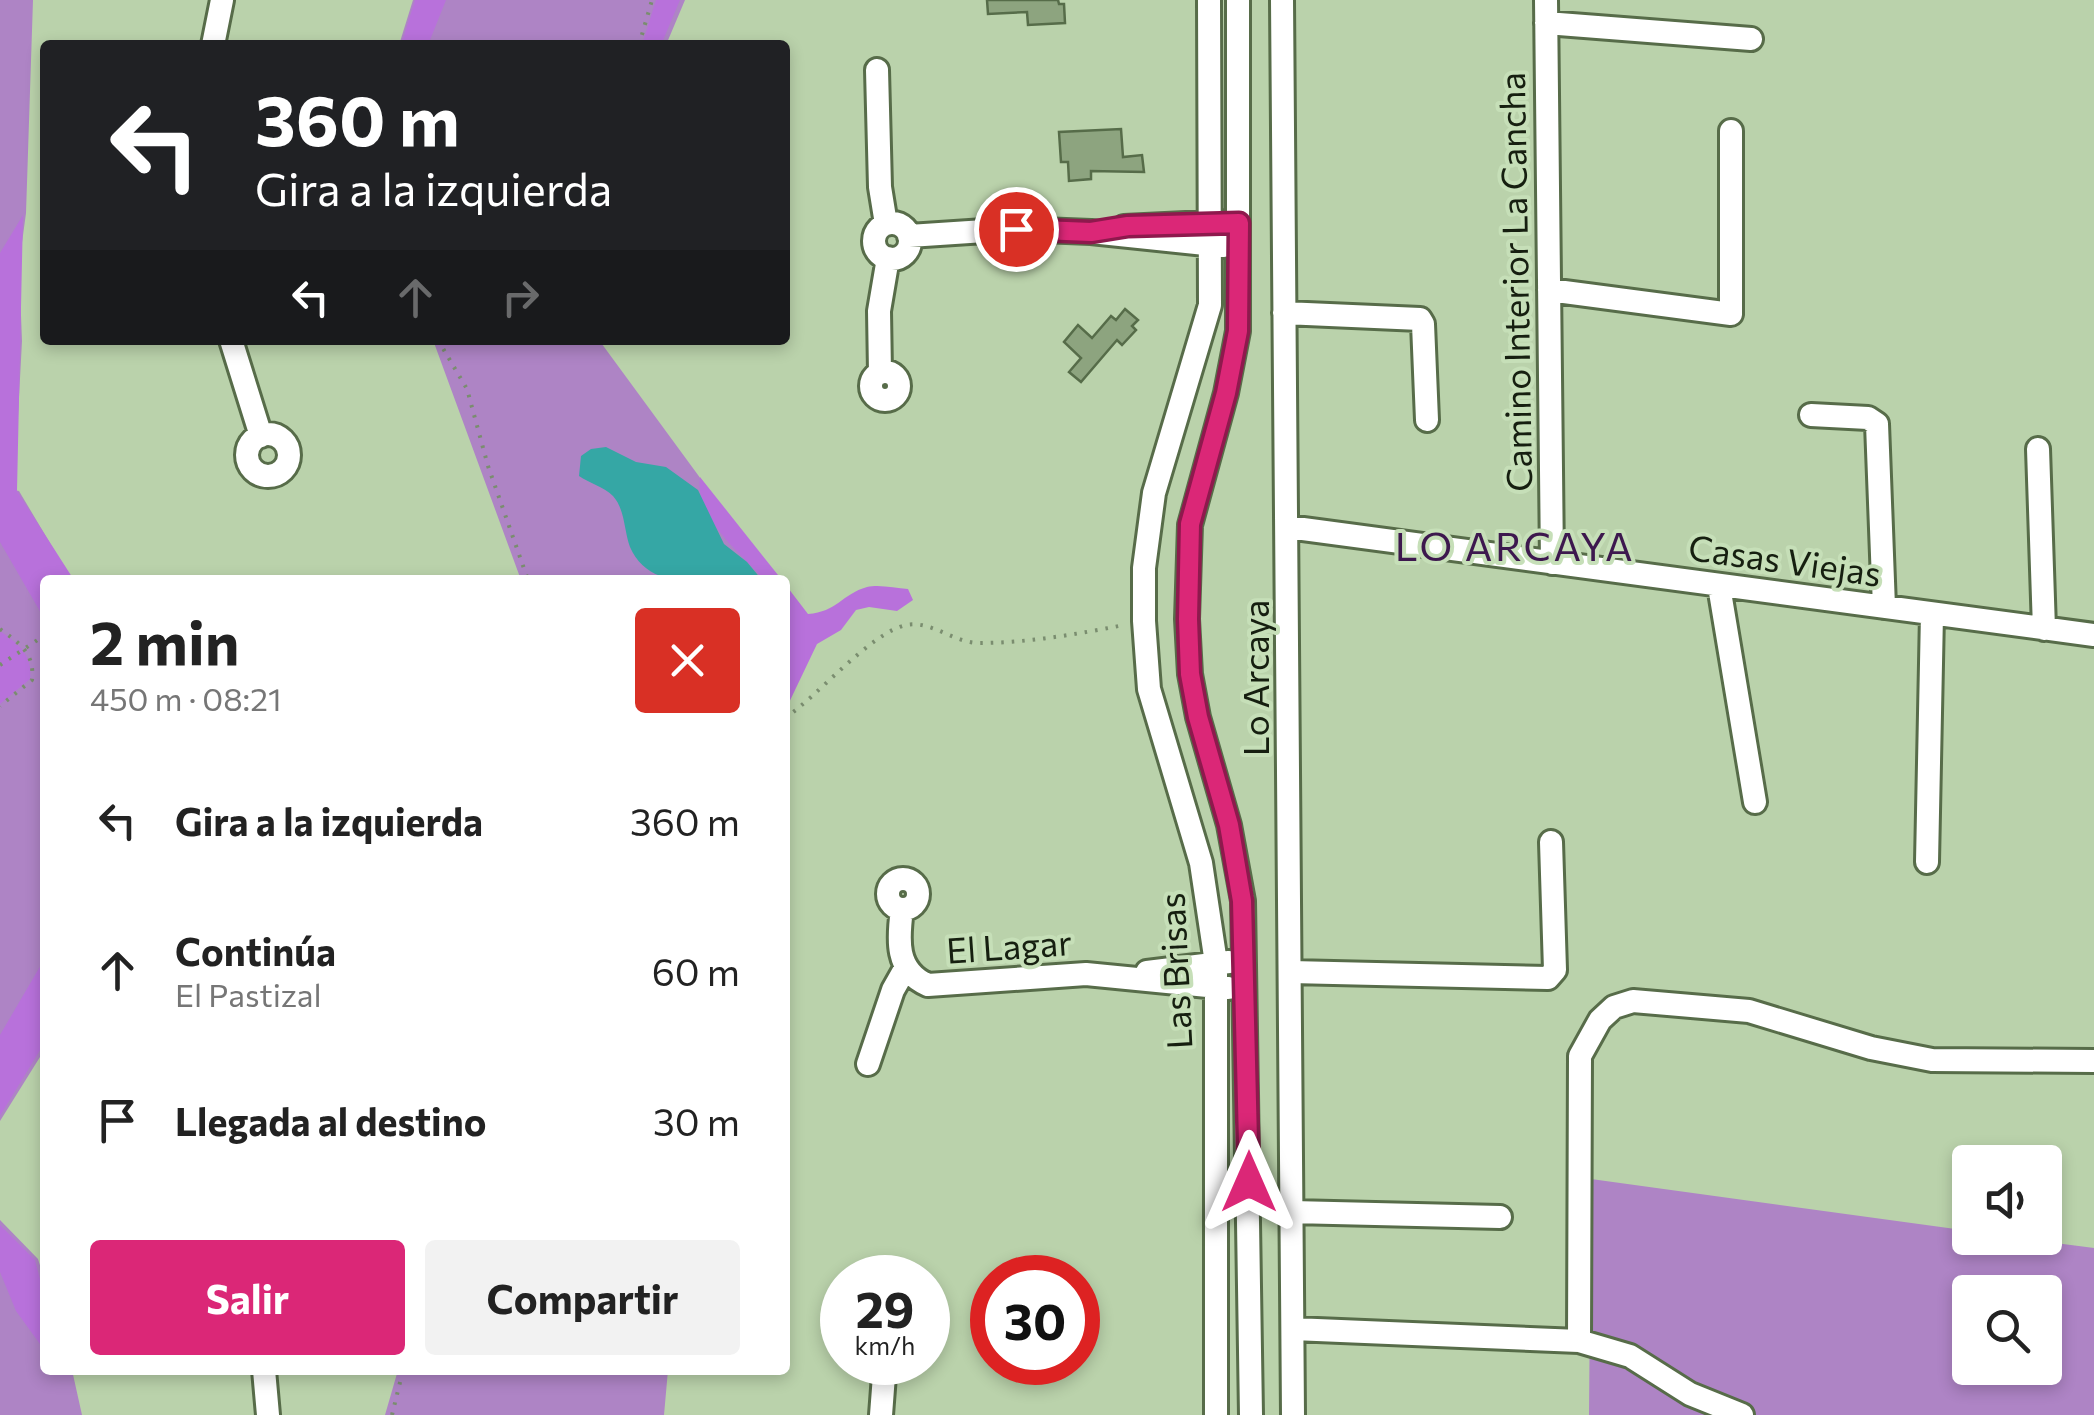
<!DOCTYPE html>
<html lang="es">
<meta charset="utf-8">
<style>
:root{--surface:#fff;--page:#f2f2f2;--text:#222;--muted:#767676;--accent:#db2777}
body{margin:0;font-family:Commissioner,sans-serif;background:var(--page);color:var(--text);height:100vh;display:flex;flex-direction:column;font-size:38px;white-space:nowrap}
*{box-sizing:border-box;margin:0}
p{font-size:32px;color:var(--muted)}
.icon{flex:none;width:55px;height:55px;fill:none;stroke:currentColor;stroke-width:2;stroke-linecap:round;stroke-linejoin:round}
.map{position:relative;flex:1;overflow:hidden}
.panel{position:absolute;left:40px;top:575px;width:750px;height:800px;display:flex;flex-direction:column;background:var(--surface);border-radius:10px;box-shadow:0 5px 15px #0003}
.panel>*{flex:none}
.banner{position:absolute;left:40px;top:40px;width:750px;height:305px;border-radius:10px;box-shadow:0 5px 15px #0003;background:#202124;color:#fff;overflow:hidden}
.fabs{position:absolute;left:1952px;top:1145px;display:grid;gap:20px}
.fabs a{display:grid;place-items:center;width:110px;height:110px;border-radius:10px;background:var(--surface);box-shadow:0 5px 15px #0003;font-size:50px}
.speed{position:absolute;left:820px;top:1255px;display:flex;gap:20px;font-size:50px;font-weight:700;text-align:center}
.speed>*{display:grid;place-content:center;width:130px;height:130px;border-radius:50%;background:var(--surface);box-shadow:0 5px 15px #0003;line-height:1}
.speed small{font-size:25px;font-weight:400}
.speed .limit{border:15px solid #d22;background:#fff;color:#111}
.pin{position:absolute;display:grid;place-items:center;width:85px;height:85px;color:#fff;margin:-42px;border:5px solid #fff;border-radius:50%;box-shadow:0 2px 10px #0007}
.me{position:absolute;width:110px;margin:-55px;rotate:0deg;stroke-linejoin:round;filter:drop-shadow(0 0 8px #0008)}
.turn{display:flex;align-items:center;gap:35px;height:210px;padding:0 50px;font-size:45px}
.turn .icon{width:130px;height:130px;stroke-width:2.5}
.turn b{display:block;font-size:70px;line-height:85px}
.lanes{display:flex;align-items:center;height:95px;padding:0 50px;background:#0003;justify-content:center;gap:50px;direction:ltr}
.lanes .off{opacity:.35}
.round{display:grid;place-items:center;flex:none;width:105px;height:105px;border-radius:10px;background:var(--page)}
.overview{display:flex;align-items:center;justify-content:space-between;height:170px;padding:0 50px}
h1{font-size:60px;font-weight:700;line-height:75px}
.action{display:flex;gap:20px;margin-top:auto;padding:20px 50px}
.action a{flex:1;height:115px;border-radius:10px;background:var(--accent);color:#fff;font-size:40px;font-weight:700;line-height:115px;text-align:center}
.action a+a{background:var(--page);color:var(--text)}
ul{padding:0;list-style:none}
li{display:flex;align-items:center;gap:30px;height:150px;padding:0 50px}
li div{flex:1}
li b{display:block;font-size:38px}
li em{font-style:normal}
.map>svg:first-child{display:block}
.green{fill:#ae84c5;fill-rule:evenodd}
.forest{fill:#b871db}
.water{fill:#35a7a5}
.building{fill:#8da47f;stroke:#566c49;stroke-width:2.5}
.lines{fill:none;stroke-linecap:round;stroke-linejoin:round}
.minor-casing{stroke:#576c49;stroke-width:28}
.path{stroke:#7a8d6f;stroke-width:4;stroke-dasharray:2.5 8;stroke-linecap:butt}
.minor{stroke:#fff;stroke-width:22}
.route-casing{stroke:#8e194d;stroke-width:25}
.route{stroke:#db2777;stroke-width:18}
.labels{text-anchor:middle;dominant-baseline:central;stroke-width:8;stroke-linejoin:round;paint-order:stroke}
.street-label{font-size:35px;fill:#161f10;stroke:#c6dfb8}
.quarter-label{font-size:40px;letter-spacing:2.5px;fill:#3d184e;stroke:#c6dfb8}
</style>
<div class="map">
<svg width="2094" height="1415" viewBox="0 0 2094 1415">
<rect width="100%" height="100%" fill="#bad2ab"/>
<!-- green -->
<path class="green" d="M0 0H33L26 213 19 265 22 341 14 490 19 491 72 580H45V1049L0 1121Z
M413 0H685L666 45H399Z
M433 340H599L775 580H521Z
M1591 1179 1970 1231V1238H2017L2094 1248V1415H1589ZM1970 1292H2045V1368H1970Z
M0 1220 38 1259 45 1281V1370H72L82 1415H0Z
M398 1370H668L664 1415H385Z"/>
<!-- forest -->
<path class="forest" d="M415 0H446L428 45H401Z
M656 0H680L661 45H642Z
M23 215 17 491 74 580H45V620L0 542V253Z
M700 477 782 580H764C741 552 694 519 700 477Z
M785 584 808 614C837 612 842 594 867 587 879 584 895 588 908 589L913 600 897 611 869 607 856 610 841 630 817 644 785 711Z
M0 631C18 644 33 654 30 679L0 704Z
M45 958V1042L0 1116V1035Z
M0 1225 35 1260 45 1298V1351L16 1311 0 1272Z"/>
<!-- water -->
<path class="water" d="M606 447 636 462 666 467 698 490 724 544 747 562 762 580C717 580 651 596 630 547 624 531 625 509 613 496 604 487 589 483 579 476L581 456 591 449Z"/>
<!-- building -->
<path class="building" d="M987 0H1058L1059 4H1064L1065 23 1028 25 1027 12 988 14Z
M1121 129 1123 157 1142 155 1144 172 1091 171V179L1069 181 1068 162H1061L1059 132Z
M1125 309 1138 320 1132 326 1136 330 1122 345 1117 340 1081 382 1069 372 1081 358 1064 342 1078 325 1092 338 1111 316 1116 320Z"/>
<g class="lines">
<!-- minor casing -->
<g class="minor-casing">
<path id="minor" d="M1209 0 1210 305 1154 493 1144 568V621L1149 689 1201 863 1216 963V1415
M1238 0V331L1226 393 1190 525 1187 619 1190 674 1198 717 1229 825 1243 901 1251 1415
M1282 0 1293 1415
M1546 0 1552 563
M1546 23 1751 39
M213 45 222 0
M877 70 880 187 886 224
M874 241a18 18 0 1 1 36 0a18 18 0 1 1-36 0Z
M1124 227 1227 222
M909 236 1015 229 1091 232 1224 246
M1549 290 1731 314V131
M1284 313 1420 319 1423 324 1427 420
M231 340 261 436
M871 386a14 14 0 1 1 28 0a14 14 0 1 1-28 0Z
M880 373 879 311 888 258
M1811 415 1868 418 1877 424 1884 607
M247 455a21 21 0 1 1 42 0a21 21 0 1 1-42 0Z
M2038 449 2044 629
M1288 527 2094 635
M1719 586 1755 802
M1927 862 1932 614
M888 894a15 15 0 1 1 30 0a15 15 0 1 1-30 0Z
M902 909C898 939 895 971 928 985L1086 974 1228 988
M1147 972 1229 962
M1291 972 1548 978 1555 970 1551 842
M868 1064 893 990 906 967
M1292 1212 1500 1217
M1293 1329 1579 1341 1630 1356 1690 1394 1742 1415
M1579 1341 1580 1056 1600 1020 1614 1007 1633 1001 1749 1011 1871 1048 1932 1060 2094 1061
M264 1370 268 1415
M881 1415 885 1362"/>
</g>
<!-- path -->
<path class="path" d="M639 45 652 0
M438 340 467 389 488 466 528 580
M0 629C19 643 35 653 32 680L0 706
M0 665 45 635
M785 718C817 697 870 633 906 625 931 620 954 643 979 643 1027 643 1078 634 1124 625
M392 1415 403 1370"/>
<!-- minor -->
<use href="#minor" class="minor"/>
</g>
<g class="lines">
<!-- route casing -->
<g class="route-casing">
<path id="route" d="M1016 229 1091 232 1128 226 1239 223 1238 331 1226 393 1190 524 1188 619 1190 674 1198 717 1229 825 1242 901 1249 1182"/>
</g>
<!-- route -->
<use href="#route" class="route"/>
</g>
<g class="labels">
<!-- street labels -->
<g class="street-label">
<text transform="translate(1514 282) rotate(-91)">Camino Interior La Cancha</text>
<text transform="translate(1785 559) rotate(8)">Casas Viejas</text>
<text transform="translate(1254 678) rotate(-90)">Lo Arcaya</text>
<text transform="translate(1009 945) rotate(-4)">El Lagar</text>
<text transform="translate(1174 971) rotate(-93)">Las Brisas</text>
</g>
<!-- quarter labels -->
<g class="quarter-label">
<text x="1515" y="544">LO ARCAYA</text>
</g>
</g>
</svg>
<div class="fabs">
<a><svg class="icon" aria-label="sound" viewBox="0 0 24 24"><path d="M4 9h4l5-4v14l-5-4H4zM17 9q2 3 0 6"/></svg></a>
<a><svg class="icon" aria-label="search" viewBox="0 0 24 24"><circle cx="10" cy="10" r="6"/><path d="M15 15l6 6"/></svg></a>
</div>
<div class="speed"><div>29<small>km/h</small></div><div class="limit">30</div></div>
<div class="pin" style="left:1016px;top:229px;background:#d93025"><svg class="icon" aria-label="arrive" viewBox="0 0 24 24"><path d="M6 21V4h12l-3 4 3 4H6"/></svg></div>
<svg class="me" style="left:1249px;top:1182px" viewBox="-20 -20 40 40"><path d="M0-17L14 15 0 8-14 15z" fill="#db2777" stroke="#fff" stroke-width="4"/></svg>
<div class="banner">
<div class="turn"><svg class="icon" aria-label="left" viewBox="0 0 24 24"><path d="M17 20v-9H6M10 6l-5 5 5 5"/></svg><div><b>360 m</b>Gira a la izquierda</div></div>
<div class="lanes"><svg class="icon" aria-label="left" viewBox="0 0 24 24"><path d="M17 20v-9H6M10 6l-5 5 5 5"/></svg><svg class="icon off" aria-label="ahead" viewBox="0 0 24 24"><path d="M12 20V5M6 11l6-6 6 6"/></svg><svg class="icon off" aria-label="right" viewBox="0 0 24 24"><path d="M7 20v-9h11M14 6l5 5-5 5"/></svg></div>
</div>
<section class="panel">
<div class="overview"><div><h1>2 min</h1><p>450 m · 08:21</p></div><a class="round" style="background:#d93025;color:#fff"><svg class="icon" aria-label="close" viewBox="0 0 24 24"><path d="M6 6l12 12M18 6L6 18"/></svg></a></div>
<ul>
<li><svg class="icon" aria-label="left" viewBox="0 0 24 24"><path d="M17 20v-9H6M10 6l-5 5 5 5"/></svg><div><b>Gira a la izquierda</b></div><em>360 m</em></li>
<li><svg class="icon" aria-label="ahead" viewBox="0 0 24 24"><path d="M12 20V5M6 11l6-6 6 6"/></svg><div><b>Continúa</b><p>El Pastizal</p></div><em>60 m</em></li>
<li><svg class="icon" aria-label="arrive" viewBox="0 0 24 24"><path d="M6 21V4h12l-3 4 3 4H6"/></svg><div><b>Llegada al destino</b></div><em>30 m</em></li>
</ul>
<div class="action"><a>Salir</a><a>Compartir</a></div>
</section>
</div>
